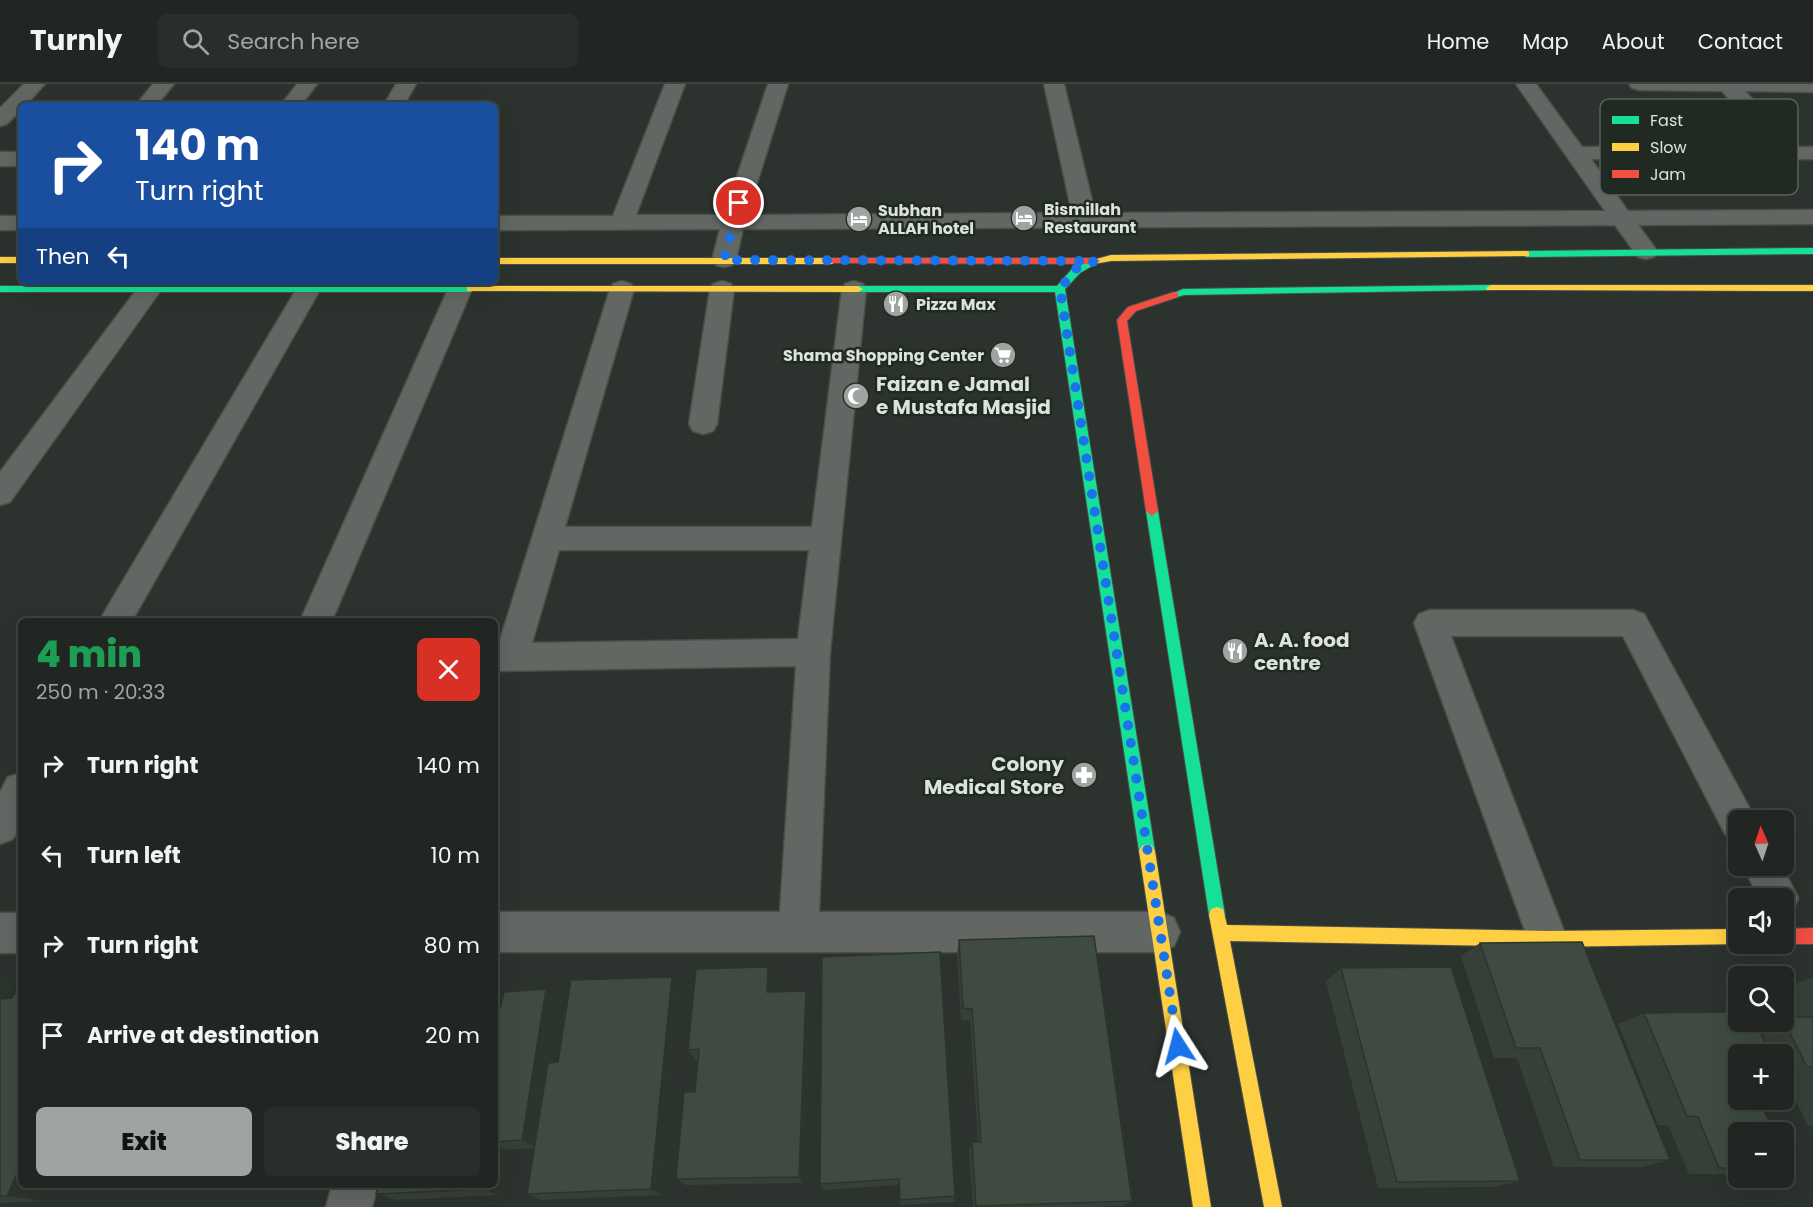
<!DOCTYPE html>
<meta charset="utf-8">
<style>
:root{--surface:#212622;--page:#292e2a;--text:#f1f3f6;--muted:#a2a5a5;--line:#3e4340;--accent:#9ea49f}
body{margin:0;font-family:Poppins,sans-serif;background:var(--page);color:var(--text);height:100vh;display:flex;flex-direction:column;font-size:22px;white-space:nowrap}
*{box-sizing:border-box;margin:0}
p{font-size:20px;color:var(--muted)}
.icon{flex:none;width:33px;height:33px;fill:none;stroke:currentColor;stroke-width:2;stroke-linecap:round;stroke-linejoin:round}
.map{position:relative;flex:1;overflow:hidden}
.drawer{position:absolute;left:18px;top:534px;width:480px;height:570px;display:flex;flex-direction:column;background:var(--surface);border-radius:9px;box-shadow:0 6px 24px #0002,0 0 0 2px var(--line)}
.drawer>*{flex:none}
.banner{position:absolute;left:18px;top:18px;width:480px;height:183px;border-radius:9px;box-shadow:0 6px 24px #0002,0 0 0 2px var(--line);background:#1a4fa0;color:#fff;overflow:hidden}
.needle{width:39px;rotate:357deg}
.fabs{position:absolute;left:1728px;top:726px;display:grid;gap:12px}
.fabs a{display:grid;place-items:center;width:66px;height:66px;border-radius:9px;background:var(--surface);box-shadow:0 6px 24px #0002,0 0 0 2px var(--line);font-size:30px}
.pin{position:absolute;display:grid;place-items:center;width:51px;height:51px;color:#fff;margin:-26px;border:3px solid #fff;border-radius:50%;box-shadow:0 2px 6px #0007}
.me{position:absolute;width:66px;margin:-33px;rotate:351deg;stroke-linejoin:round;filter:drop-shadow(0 0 4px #0008)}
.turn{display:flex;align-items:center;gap:21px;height:126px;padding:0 18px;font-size:27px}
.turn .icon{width:78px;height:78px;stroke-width:2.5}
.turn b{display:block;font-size:42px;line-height:51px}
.then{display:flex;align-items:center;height:57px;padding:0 18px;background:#0003;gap:12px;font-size:22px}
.round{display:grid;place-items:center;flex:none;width:63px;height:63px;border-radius:9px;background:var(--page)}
.overview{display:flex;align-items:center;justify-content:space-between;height:102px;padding:0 18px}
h1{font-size:36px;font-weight:800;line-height:45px;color:#1e9e55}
.action{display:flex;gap:12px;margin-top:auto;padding:12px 18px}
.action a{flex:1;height:69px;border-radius:9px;background:var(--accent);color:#111;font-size:24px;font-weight:800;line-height:69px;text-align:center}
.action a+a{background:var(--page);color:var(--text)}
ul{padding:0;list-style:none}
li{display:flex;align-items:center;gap:18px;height:90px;padding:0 18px}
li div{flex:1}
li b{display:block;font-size:22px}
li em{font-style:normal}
header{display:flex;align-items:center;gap:36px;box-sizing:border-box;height:84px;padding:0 30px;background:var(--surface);border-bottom:2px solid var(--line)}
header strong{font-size:28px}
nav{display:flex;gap:33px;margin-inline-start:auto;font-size:21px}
.search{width:420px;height:54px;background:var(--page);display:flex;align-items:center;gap:15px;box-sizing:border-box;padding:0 21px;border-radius:9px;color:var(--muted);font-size:22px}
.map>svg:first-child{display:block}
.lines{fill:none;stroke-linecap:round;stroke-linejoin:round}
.street-casing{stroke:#494e49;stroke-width:3}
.fast-casing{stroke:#494e49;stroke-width:2}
.slow-casing{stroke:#494e49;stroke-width:2}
.jam-casing{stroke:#494e49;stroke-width:2}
.street{fill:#636763;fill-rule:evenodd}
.fast{fill:#16e098;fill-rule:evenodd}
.slow{fill:#ffcf43;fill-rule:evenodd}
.jam{fill:#f24e42;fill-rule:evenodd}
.wall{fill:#364038}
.shaded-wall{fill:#2c342e}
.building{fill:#3f4b41;stroke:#2c342e;stroke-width:1.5}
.route{stroke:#1a73e8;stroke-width:10;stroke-dasharray:0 18}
.labels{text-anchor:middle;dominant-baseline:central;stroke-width:5;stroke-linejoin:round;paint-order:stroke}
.far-poi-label{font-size:16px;font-weight:bold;fill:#dce2dc;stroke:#212a22;text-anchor:start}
.poi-label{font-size:20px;font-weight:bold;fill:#dce2dc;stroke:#212a22;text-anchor:start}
.key{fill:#212a22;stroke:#59615a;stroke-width:1.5}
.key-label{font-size:16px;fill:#dce2dc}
</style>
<header>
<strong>Turnly</strong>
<div class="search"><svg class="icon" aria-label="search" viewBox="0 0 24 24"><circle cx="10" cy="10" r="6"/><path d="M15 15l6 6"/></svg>Search here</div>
<nav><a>Home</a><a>Map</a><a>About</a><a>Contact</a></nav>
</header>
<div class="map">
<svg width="1813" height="1123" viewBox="0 0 1813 1123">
<rect width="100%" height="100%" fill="#2c322d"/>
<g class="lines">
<!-- street casing -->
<g class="street-casing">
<path id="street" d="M24 0H45L26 21H21V26L7 40 0 42V24Z
M153 0H174L157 21H136Z
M297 0H317L301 21H281Z
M396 0H416L404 21H384Z
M665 0H685L636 131H724L768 0H788L747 131 1072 129 1044 0H1064L1095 129 1605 127 1516 0H1536L1582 63H1772L1722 7 1639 6 1632 4 1629 0H1813V8L1745 7 1796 63H1813V75H1591L1628 127 1813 126V140L1638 141 1658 168 1654 173 1646 175 1638 173 1615 141 743 145 736 176 732 181 724 183 716 181 712 176 720 145 495 146V132H613Z
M0 68H21V82H0Z
M0 132H21V146H0Z
M622 197 631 200 634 205 565 443H812L842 205 845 200 854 197 863 200 866 205 830 568 819 828H1160L1174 834 1180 848 1174 862 1160 868H495V828H780L796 582 495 587V559H499L610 205 613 200ZM559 466H809L798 555 532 559Z
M722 197 731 200 734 205 717 340 713 347 703 350 693 347 689 340 710 205 713 200Z
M149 198 158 201 161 206 10 418 0 421V388L140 201Z
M315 198 321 204 132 537H99L297 204 300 199Z
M462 198 469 200 472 205 332 537H300L448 205 451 200Z
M1430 526H1633L1644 530 1756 736H1738V755L1725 750 1623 552H1451L1567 855 1561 869 1547 875 1533 869 1414 539 1419 530Z
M21 689V741L13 755 0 760V708L8 693Z
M1743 782H1782L1798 814 1793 827 1784 831V814H1759Z
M0 829H21V869H0Z
M332 1101H378L372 1123H326Z"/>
</g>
<!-- fast casing -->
<g class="fast-casing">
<path id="fast" d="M1813 164V170L1526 173 1521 170 1526 167Z
M1094 174 1099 177 1097 179 1080 189 1065 205 1155 767 1152 772 1147 774 1142 772 1139 767 1055 208H858L853 205 858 202H1057L1072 185Z
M1491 201 1496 204 1495 206 1184 211 1174 214 1169 211 1183 205Z
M0 202H471L476 205 471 208H0Z
M1152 422 1158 427 1225 831 1223 837 1217 839 1211 837 1209 831 1146 427Z"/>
</g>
<!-- slow casing -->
<g class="slow-casing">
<path id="slow" d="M1526 167 1529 168V172L1111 177 1094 180 1089 177 1111 171Z
M0 173H21V179H0Z
M495 174H832L837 177 832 180H495Z
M1491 201H1813V207L1487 206 1486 204Z
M471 202H858L863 205 858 208 467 207V203Z
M1147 760 1152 762 1155 767 1211 1123H1193L1139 767 1142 762Z
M1217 823 1223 825 1227 841 1547 847 1738 845V860H1742L1547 863 1230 857 1282 1123H1264L1209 831 1211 825Z"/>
</g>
<!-- jam casing -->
<g class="jam-casing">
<path id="jam" d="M832 174H1095L1100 177 1095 180 829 179 827 177Z
M1174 208 1178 209V213L1136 227 1127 237 1158 427 1152 432 1146 427 1117 236 1128 223Z
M1813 844V860H1780H1784V845Z"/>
</g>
<!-- street -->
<use href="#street" class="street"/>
<!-- fast -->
<use href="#fast" class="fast"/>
<!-- slow -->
<use href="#slow" class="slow"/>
<!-- jam -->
<use href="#jam" class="jam"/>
</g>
<!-- wall -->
<path class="wall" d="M959 856 1132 1117 1123 1122 1095 1123H973L969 1066 972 1058H978L970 936H961L957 870Z
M1480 859 1670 1076 1641 1083H1554L1517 974H1494L1461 872Z
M822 873 955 1112 954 1118 900 1121 899 1101 824 1106 820 1100Z
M768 883 773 896V908L806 907 809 919 803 1099 685 1101 676 1095 695 1008 698 976H696L688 966Z
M1341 884 1520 1097 1496 1103 1378 1104 1326 897Z
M0 893 13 898 5 914 42 1117 0 1119Z
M1810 894H1813V1042H1808L1784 993V970H1738V1090H1689L1668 1041H1658L1618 940 1644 929 1757 942 1770 938H1784L1792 933 1784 915V905Z
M546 905 559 917 549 979 558 978 680 905 661 1111 541 1116 527 1110 534 1064 506 1066 499 1111 396 1116 376 1110 495 1101V925H500Z
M208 1101H319L227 1105Z"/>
<!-- shaded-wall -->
<path class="shaded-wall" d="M768 883 773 896 772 920 767 908Z
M0 893 13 898 0 924Z
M672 893 680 905 661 1111 651 1105Z
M546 905 559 917 536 1064 522 1056Z
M806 907 809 919 803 1099 799 1093Z
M495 1060 506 1066 499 1111 483 1105V1101H495Z
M21 1080V1101H48L42 1117 7 1112Z"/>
<!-- building -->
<path class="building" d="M1094 852 1132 1117 976 1122 972 1058H981L972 925 963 924 959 856Z
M1582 858 1670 1076H1580L1540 964H1516L1480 859Z
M940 868 955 1112 900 1116 899 1095 820 1100 822 873Z
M768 883 767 908 806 907 799 1093 676 1095 684 1008H695L699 965 688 966 696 885Z
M1451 883 1520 1097 1397 1098 1341 884Z
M672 893 651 1105 527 1110 548 979 558 978 571 896Z
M21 897V1080L7 1112H0V915L12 914Z
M546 905 522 1056 495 1058V925H500L504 908Z
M1738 928V938H1755L1771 970H1738V1016H1759L1774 1048H1738V1084H1719L1698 1033 1687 1032 1644 929Z
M1784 933H1813V983H1807L1784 937Z
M1784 1068 1790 1083H1784Z
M378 1101H483V1105L376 1110Z"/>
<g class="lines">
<!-- route -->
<path class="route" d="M739 119 724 176 1095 177 1075 185 1060 205 1178 962"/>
</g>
<!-- icons -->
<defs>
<g id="hotel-disc" transform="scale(1.35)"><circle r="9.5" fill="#9ea49f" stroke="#212a22"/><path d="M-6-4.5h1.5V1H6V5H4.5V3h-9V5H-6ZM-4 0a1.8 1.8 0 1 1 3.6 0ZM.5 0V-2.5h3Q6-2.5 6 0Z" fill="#fff"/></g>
<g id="restaurant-disc" transform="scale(1.35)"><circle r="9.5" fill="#9ea49f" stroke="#212a22"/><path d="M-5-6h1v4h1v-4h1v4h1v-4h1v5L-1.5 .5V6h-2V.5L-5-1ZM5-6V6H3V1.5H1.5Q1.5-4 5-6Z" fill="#fff"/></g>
<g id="supermarket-disc" transform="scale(1.35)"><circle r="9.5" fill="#9ea49f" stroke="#212a22"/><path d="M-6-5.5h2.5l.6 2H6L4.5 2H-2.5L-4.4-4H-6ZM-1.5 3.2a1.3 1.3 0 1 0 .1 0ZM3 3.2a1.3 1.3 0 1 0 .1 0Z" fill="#fff"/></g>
<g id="mosque-disc" transform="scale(1.35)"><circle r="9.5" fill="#9ea49f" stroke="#212a22"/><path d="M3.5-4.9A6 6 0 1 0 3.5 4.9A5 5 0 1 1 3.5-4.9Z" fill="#fff"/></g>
<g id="pharmacy-disc" transform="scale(1.35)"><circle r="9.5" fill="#9ea49f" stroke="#212a22"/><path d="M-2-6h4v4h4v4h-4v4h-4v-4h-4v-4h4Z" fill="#fff"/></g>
</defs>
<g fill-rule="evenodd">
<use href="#hotel-disc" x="1024" y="134"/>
<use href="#hotel-disc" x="859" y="135"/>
<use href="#restaurant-disc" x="896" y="220"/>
<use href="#supermarket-disc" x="1003" y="271"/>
<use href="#mosque-disc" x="856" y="312"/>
<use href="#restaurant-disc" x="1235" y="567"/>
<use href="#pharmacy-disc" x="1084" y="691"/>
</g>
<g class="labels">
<!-- far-poi labels -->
<g class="far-poi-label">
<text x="1044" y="125">Bismillah<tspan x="1044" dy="18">Restaurant</tspan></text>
<text x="878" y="126">Subhan<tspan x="878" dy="18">ALLAH hotel</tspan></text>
<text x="916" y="220">Pizza Max</text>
<text x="984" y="271" text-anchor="end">Shama Shopping Center</text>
</g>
<!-- poi labels -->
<g class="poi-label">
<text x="876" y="300">Faizan e Jamal<tspan x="876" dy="23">e Mustafa Masjid</tspan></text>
<text x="1254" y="556">A. A. food<tspan x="1254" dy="23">centre</tspan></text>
<text x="1064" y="680" text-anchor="end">Colony<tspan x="1064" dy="23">Medical Store</tspan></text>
</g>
</g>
<!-- legend -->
<rect x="1600" y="15" width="198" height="96" rx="9" class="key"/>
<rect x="1612" y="32" width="27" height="8" fill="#16e098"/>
<rect x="1612" y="59" width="27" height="8" fill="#ffcf43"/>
<rect x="1612" y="86" width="27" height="8" fill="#f24e42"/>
<g class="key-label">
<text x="1650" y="42">Fast</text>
<text x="1650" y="69">Slow</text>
<text x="1650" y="96">Jam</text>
</g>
</svg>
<div class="fabs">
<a><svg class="needle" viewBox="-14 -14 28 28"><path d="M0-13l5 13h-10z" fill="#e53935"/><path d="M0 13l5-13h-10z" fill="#a2a5a5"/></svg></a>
<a><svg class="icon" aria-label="sound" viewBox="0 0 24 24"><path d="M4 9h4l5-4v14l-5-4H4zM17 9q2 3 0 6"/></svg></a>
<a><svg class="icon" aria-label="search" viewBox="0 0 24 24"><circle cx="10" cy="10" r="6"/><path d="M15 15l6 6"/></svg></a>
<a>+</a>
<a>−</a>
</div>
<div class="pin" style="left:739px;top:119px;background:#d93025"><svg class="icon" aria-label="arrive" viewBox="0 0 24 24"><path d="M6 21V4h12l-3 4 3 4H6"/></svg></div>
<svg class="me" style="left:1178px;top:962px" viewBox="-20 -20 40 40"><path d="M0-17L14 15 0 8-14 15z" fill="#1a73e8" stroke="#fff" stroke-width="4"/></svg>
<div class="banner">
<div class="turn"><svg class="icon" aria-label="right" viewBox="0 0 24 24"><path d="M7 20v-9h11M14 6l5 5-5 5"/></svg><div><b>140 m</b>Turn right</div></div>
<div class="then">Then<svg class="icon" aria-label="left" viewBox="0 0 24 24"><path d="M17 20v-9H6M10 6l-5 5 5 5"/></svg></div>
</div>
<section class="drawer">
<div class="overview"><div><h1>4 min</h1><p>250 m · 20:33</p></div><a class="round" style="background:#d93025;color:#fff"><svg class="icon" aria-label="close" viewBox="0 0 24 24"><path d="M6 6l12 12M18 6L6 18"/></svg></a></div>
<ul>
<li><svg class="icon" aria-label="right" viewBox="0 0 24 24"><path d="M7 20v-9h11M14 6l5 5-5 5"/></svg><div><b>Turn right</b></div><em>140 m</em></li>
<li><svg class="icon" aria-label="left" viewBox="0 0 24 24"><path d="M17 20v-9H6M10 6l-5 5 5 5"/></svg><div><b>Turn left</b></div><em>10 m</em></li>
<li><svg class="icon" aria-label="right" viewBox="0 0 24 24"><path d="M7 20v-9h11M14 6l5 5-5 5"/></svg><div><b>Turn right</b></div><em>80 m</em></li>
<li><svg class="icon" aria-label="arrive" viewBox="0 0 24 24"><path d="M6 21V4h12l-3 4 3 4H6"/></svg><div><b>Arrive at destination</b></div><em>20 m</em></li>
</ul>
<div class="action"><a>Exit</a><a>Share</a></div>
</section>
</div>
